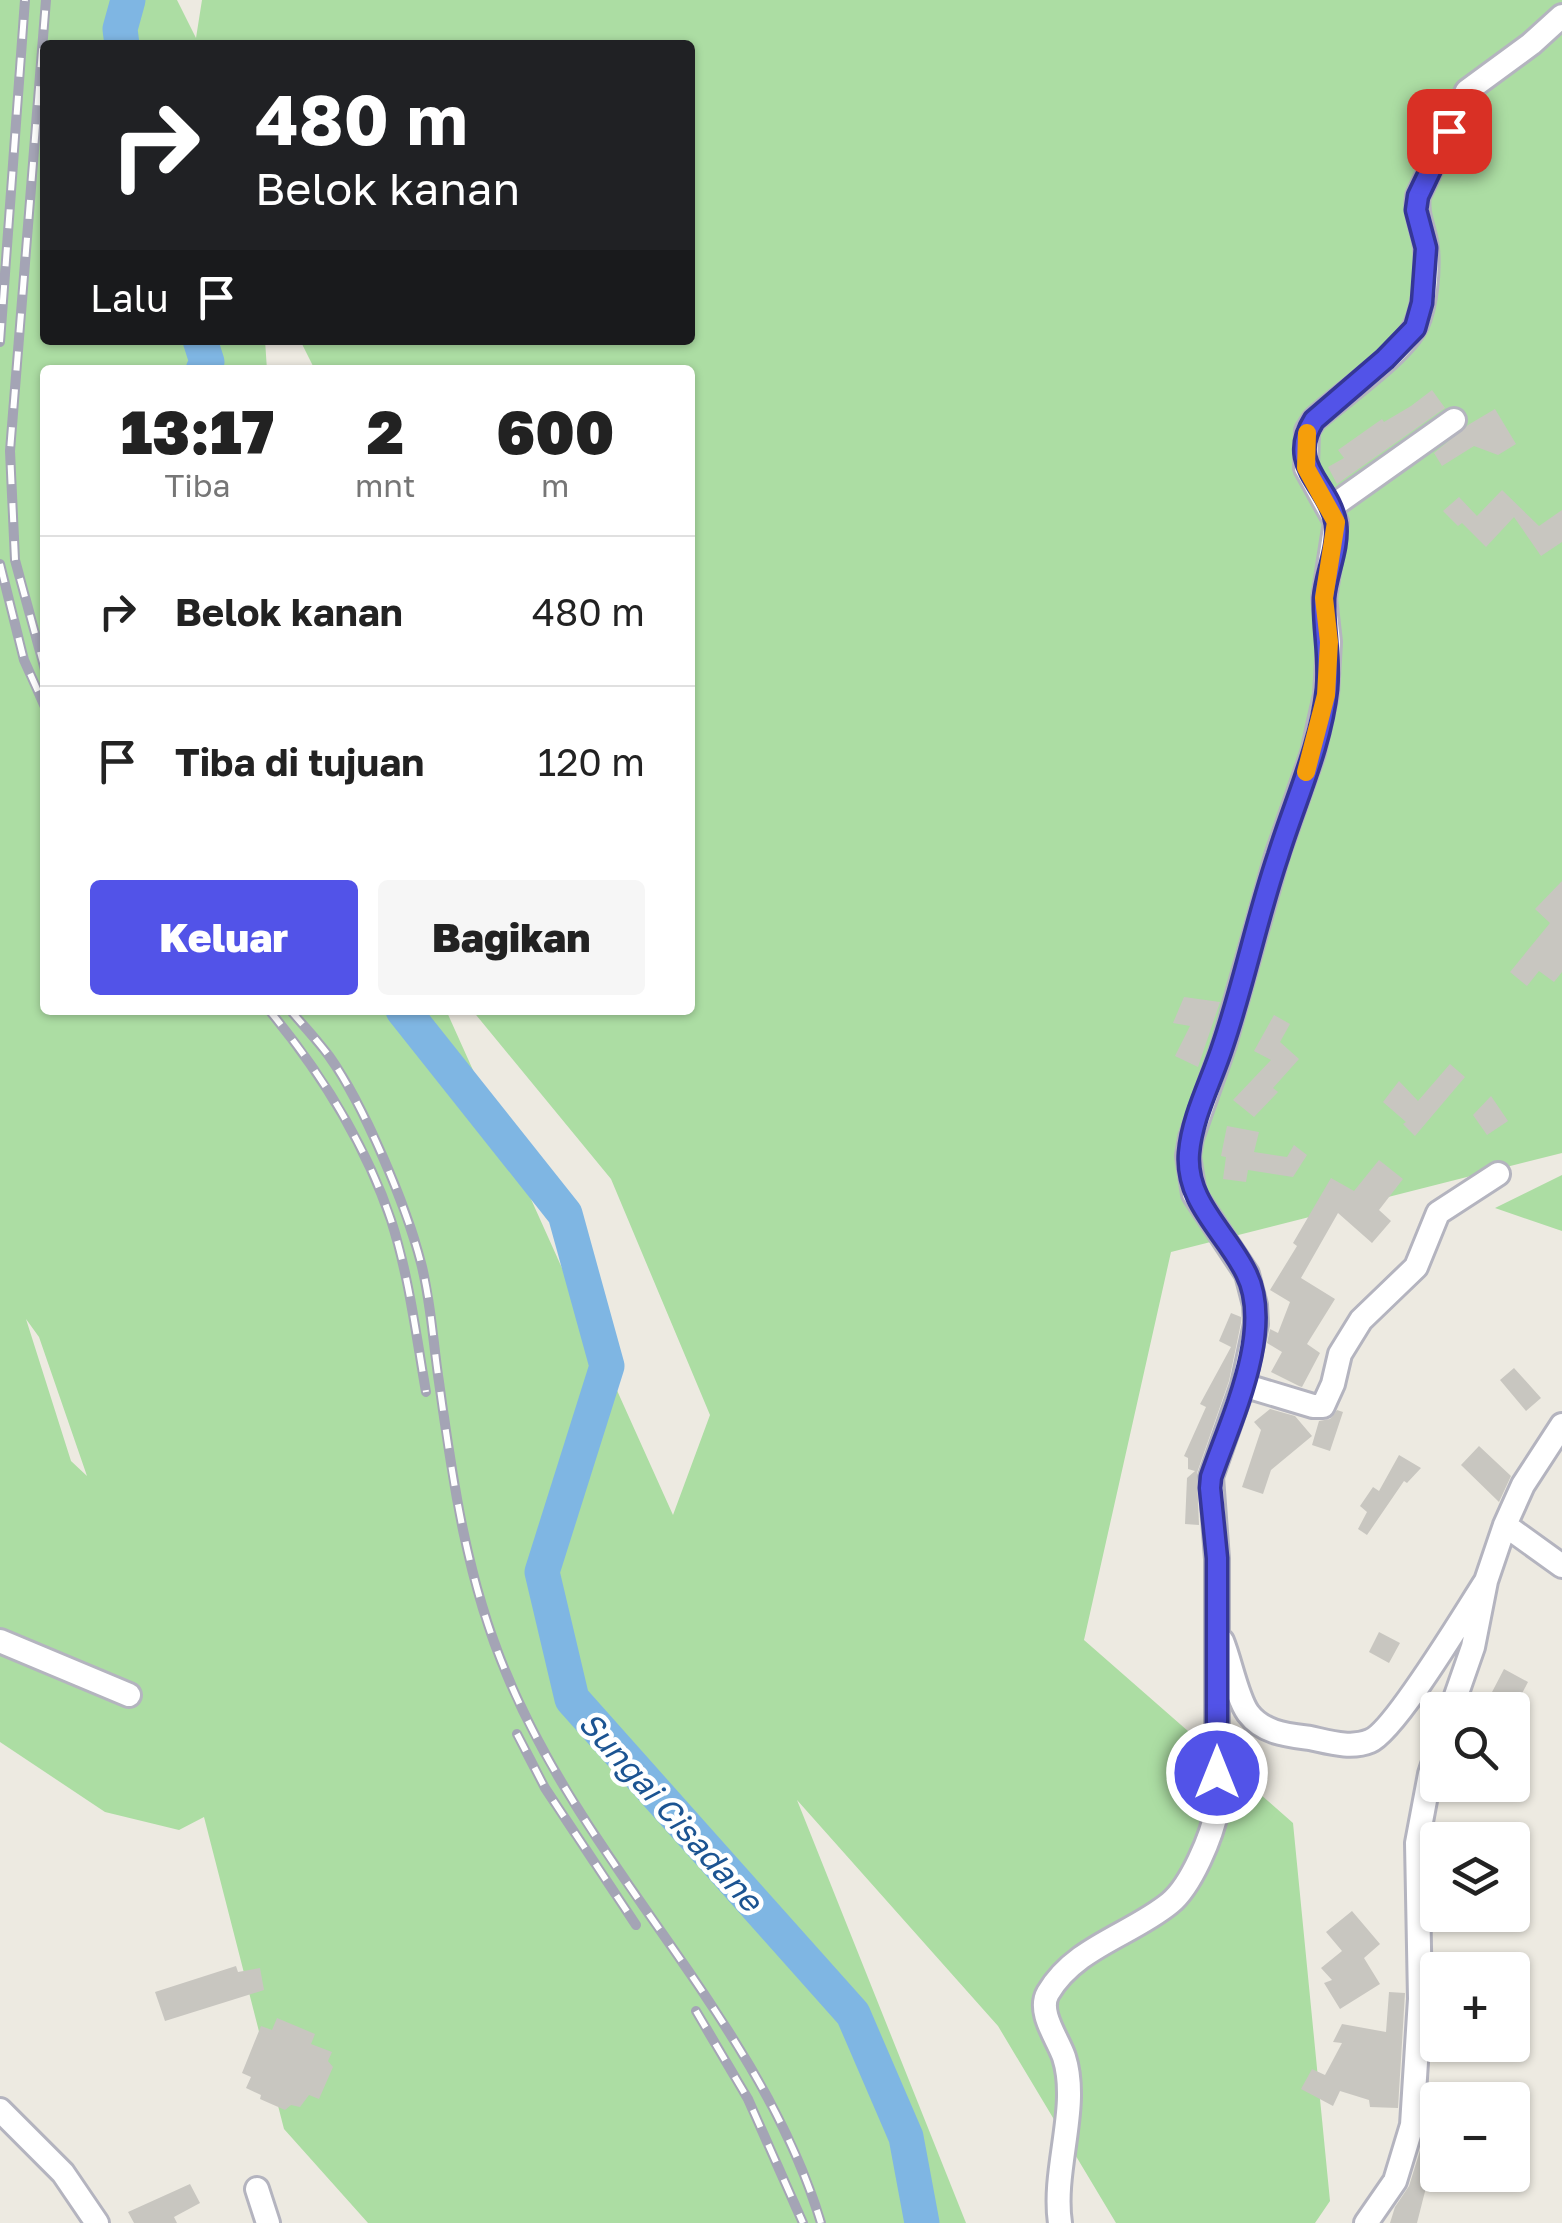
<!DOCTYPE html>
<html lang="id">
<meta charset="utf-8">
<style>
:root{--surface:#fff;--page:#f6f6f6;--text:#222;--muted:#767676;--line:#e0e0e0;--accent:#5253e8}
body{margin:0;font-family:"Golos Text",sans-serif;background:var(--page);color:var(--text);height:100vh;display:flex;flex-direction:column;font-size:38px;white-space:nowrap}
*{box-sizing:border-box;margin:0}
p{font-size:32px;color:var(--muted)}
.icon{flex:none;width:55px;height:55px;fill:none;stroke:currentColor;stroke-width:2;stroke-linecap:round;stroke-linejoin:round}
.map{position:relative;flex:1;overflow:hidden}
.panel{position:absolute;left:40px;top:365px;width:655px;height:650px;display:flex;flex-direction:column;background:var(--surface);border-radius:10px;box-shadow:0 2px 8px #0004}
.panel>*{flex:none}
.hud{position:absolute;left:40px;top:40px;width:655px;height:305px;border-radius:10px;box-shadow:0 2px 8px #0004;background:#202124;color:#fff;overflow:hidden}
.fabs{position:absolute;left:1420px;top:1692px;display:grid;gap:20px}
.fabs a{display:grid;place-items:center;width:110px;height:110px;border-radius:10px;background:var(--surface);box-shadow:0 2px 8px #0004;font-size:50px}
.pin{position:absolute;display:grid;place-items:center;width:85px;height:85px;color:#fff;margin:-42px;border-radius:20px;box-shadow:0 5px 15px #0006}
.me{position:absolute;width:110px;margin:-55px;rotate:0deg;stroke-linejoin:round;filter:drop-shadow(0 0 8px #0008)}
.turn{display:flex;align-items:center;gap:35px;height:210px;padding:0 50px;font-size:45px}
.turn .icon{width:130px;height:130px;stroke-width:2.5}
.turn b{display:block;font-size:70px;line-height:85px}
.then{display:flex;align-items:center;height:95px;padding:0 50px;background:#0003;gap:20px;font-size:38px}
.eta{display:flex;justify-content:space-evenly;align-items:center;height:170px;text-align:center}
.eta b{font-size:60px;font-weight:800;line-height:70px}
.button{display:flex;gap:20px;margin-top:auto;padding:20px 50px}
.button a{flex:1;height:115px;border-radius:10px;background:var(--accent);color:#fff;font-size:40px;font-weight:800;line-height:115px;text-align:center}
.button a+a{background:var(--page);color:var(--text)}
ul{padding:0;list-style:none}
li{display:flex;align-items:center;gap:30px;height:150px;padding:0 50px;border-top:2px solid var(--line)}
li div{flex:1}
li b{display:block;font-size:38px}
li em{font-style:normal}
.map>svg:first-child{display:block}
.green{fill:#acdda3;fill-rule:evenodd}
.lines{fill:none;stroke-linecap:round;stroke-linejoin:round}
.river{stroke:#7fb6e3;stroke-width:35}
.building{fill:#c8c6c0}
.minor-casing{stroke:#b4b4bf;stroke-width:28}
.minor{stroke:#fff;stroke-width:22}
.rail-casing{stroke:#a4a4b5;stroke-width:10}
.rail{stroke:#fff;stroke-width:6;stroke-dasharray:19;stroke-linecap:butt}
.route-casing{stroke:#353697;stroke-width:25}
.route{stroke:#5253e8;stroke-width:18}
.slow{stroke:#f59e0b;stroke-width:18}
.labels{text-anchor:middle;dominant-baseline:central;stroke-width:9;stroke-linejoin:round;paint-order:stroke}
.water-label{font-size:32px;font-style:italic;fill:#1c5492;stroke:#fff}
</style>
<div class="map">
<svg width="1562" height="2223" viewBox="0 0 1562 2223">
<rect width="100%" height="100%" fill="#edeae1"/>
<!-- green -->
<path class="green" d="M0 0H177L196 38 202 0H1562V1153L1171 1252 1084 1640 1293 1823 1330 2201 1315 2223H1116L998 2026 797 1800 966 2223H368L284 2129 204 1817 179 1830 105 1812 0 1742ZM45 45H690V340H300L315 370H690V1010H472L611 1179 710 1415 673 1515 446 1010H45V370H267L265 340H45ZM26 1319 39 1337 87 1476 71 1461Z
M1562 1175V1231L1495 1208Z"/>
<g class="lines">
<!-- river -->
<path class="river" d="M122 45 120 29 128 0
M200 340 207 362 203 370
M403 1010 565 1214 607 1366 542 1572 572 1699 853 2014 906 2137 922 2223"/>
</g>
<!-- building -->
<path class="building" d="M1432 390 1445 408 1337 484 1328 467 1344 458 1338 450 1382 419 1384 422 1411 406Z
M1495 409 1516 444 1498 455 1474 446 1442 466 1434 453 1468 425Z
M1502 490 1539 526 1562 510V542L1541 556 1514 517 1486 547 1462 523 1458 526 1443 511 1459 497 1477 516Z
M1562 881V972L1554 982 1539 971 1527 986 1510 972 1550 923 1535 909Z
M1184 997 1220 1002 1198 1067 1175 1056 1190 1026 1173 1023Z
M1274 1015 1290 1024 1280 1042 1299 1059 1273 1088 1278 1092 1254 1117 1233 1100 1271 1060 1254 1051Z
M1450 1064 1465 1077 1415 1136 1403 1124 1406 1122 1383 1102 1399 1081 1418 1101Z
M1491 1096 1508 1121 1487 1135 1473 1115Z
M1227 1126 1259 1132 1254 1152 1287 1157 1294 1145 1307 1155 1293 1177 1248 1170 1246 1182 1223 1179 1226 1157 1221 1156Z
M1379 1160 1403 1179 1379 1210 1391 1221 1372 1243 1338 1213 1301 1278 1335 1299 1307 1344 1320 1353 1302 1387 1299 1386 1271 1372 1282 1352 1267 1343 1270 1329 1278 1333 1290 1302 1270 1290 1297 1246 1293 1243 1331 1178 1354 1191Z
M1231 1313 1241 1317V1323L1229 1381 1197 1473 1199 1525 1185 1524 1187 1478 1195 1471 1188 1469V1458L1184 1456 1206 1407 1200 1404 1231 1347 1219 1341Z
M1514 1368 1541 1398 1526 1411 1500 1380Z
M1270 1409 1295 1416 1312 1436 1271 1470 1263 1494 1242 1487 1261 1430 1254 1422Z
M1337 1410 1343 1412 1330 1451 1312 1445 1319 1421 1330 1419Z
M1479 1446 1511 1476 1499 1502 1461 1465Z
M1399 1455 1421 1468 1407 1483 1404 1481 1367 1535 1358 1529 1367 1512 1360 1506 1373 1487 1379 1491Z
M1379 1632 1400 1643 1389 1663 1369 1652Z
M1504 1669 1528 1682 1515 1707 1491 1694Z
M1352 1911 1380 1944 1364 1958 1380 1984 1340 2009 1324 1983 1332 1980 1321 1968 1342 1951 1326 1932Z
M236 1966 238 1972 260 1968 264 1990 165 2021 155 1992Z
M1389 1992 1405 1993 1398 2108 1370 2107 1369 2100 1340 2091 1333 2106 1301 2089 1312 2069 1325 2075 1342 2043 1333 2042 1342 2024 1386 2032Z
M277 2018 315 2034 311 2044 332 2052 328 2061 333 2067 319 2099 309 2095 300 2107 291 2105 285 2110 260 2099 261 2095 246 2088 251 2077 242 2073 261 2026 272 2030Z
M1423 2141 1437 2144 1417 2223H1390L1395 2207 1409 2186Z
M190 2184 200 2203 174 2217 177 2223H134L128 2212Z"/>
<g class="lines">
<!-- minor casing -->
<g class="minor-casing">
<path id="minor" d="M1330 508 1454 420
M1243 1385 1313 1406H1323L1333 1384 1340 1354 1361 1320 1416 1267 1438 1213 1498 1174
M1505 1525 1562 1566
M0 1641 129 1695
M1222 1641C1230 1660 1237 1698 1248 1713 1263 1733 1287 1735 1310 1738 1329 1742 1351 1749 1370 1741 1395 1731 1467 1610 1486 1581
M1451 1710 1473 1647 1486 1581 1505 1525 1523 1485 1562 1425
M0 2110 63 2173 97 2223
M257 2189 268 2223
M1060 2223C1052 2169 1080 2107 1064 2057 1058 2039 1037 2012 1048 1993 1075 1947 1131 1935 1170 1903 1191 1886 1212 1836 1217 1809V1559L1211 1477 1243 1385 1256 1324 1255 1305 1247 1274 1194 1194 1188 1156 1191 1138 1224 1044 1277 856 1313 753 1326 695 1329 642 1324 598 1336 522 1306 468 1307 431 1314 420C1340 396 1402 354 1416 325 1425 305 1428 271 1426 248 1424 229 1415 216 1418 196L1467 91 1531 44 1562 16
M1366 2223 1395 2181 1412 2125 1420 1999 1417 1843 1430 1774 1438 1750"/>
</g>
<!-- minor -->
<use href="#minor" class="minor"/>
<!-- rail casing -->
<g class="rail-casing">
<path id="rail" d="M0 342 25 0
M0 564 24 660 45 707
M45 670 15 560 10 451 46 0
M269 1010C321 1073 365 1143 391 1220 409 1276 416 1335 426 1392
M290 1010C303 1025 317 1040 329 1056 364 1105 406 1205 421 1263 431 1301 433 1343 439 1382 453 1483 467 1581 507 1675 588 1871 759 2019 821 2223
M517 1734 545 1788 636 1925
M696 2011 748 2099 803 2223"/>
</g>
<!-- rail -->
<use href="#rail" class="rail"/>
</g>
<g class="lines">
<!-- route casing -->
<g class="route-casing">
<path id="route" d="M1217 1773V1558L1210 1488 1211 1477C1230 1421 1275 1330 1246 1273 1226 1232 1185 1202 1189 1153 1192 1116 1212 1080 1223 1045 1244 983 1257 918 1278 856 1295 801 1321 746 1327 689 1330 656 1323 629 1324 598 1326 574 1339 548 1336 524 1330 484 1285 466 1314 420L1385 359 1415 328 1422 303 1426 248 1416 210 1418 196 1449 131"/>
</g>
<!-- route -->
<use href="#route" class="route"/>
<!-- slow -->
<path class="slow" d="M1306 772 1326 695 1329 642 1324 598 1336 522 1306 468 1307 433"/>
</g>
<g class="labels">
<!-- water labels -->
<g class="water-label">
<text transform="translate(671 1811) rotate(48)">Sungai Cisadane</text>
</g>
</g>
</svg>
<div class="fabs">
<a><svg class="icon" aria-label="search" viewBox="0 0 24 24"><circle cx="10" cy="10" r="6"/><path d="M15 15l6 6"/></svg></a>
<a><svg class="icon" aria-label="layers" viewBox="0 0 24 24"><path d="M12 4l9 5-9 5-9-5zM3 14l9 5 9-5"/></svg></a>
<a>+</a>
<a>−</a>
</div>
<div class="pin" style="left:1449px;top:131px;background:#d93025"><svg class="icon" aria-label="arrive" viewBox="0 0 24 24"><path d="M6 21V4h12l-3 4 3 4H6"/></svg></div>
<svg class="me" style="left:1217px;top:1773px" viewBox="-20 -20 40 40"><circle r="17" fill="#5253e8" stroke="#fff" stroke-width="3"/><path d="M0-11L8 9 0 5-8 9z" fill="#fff"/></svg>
<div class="hud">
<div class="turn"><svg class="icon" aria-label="right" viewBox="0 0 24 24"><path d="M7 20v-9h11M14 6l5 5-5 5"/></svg><div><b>480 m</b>Belok kanan</div></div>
<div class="then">Lalu<svg class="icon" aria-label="arrive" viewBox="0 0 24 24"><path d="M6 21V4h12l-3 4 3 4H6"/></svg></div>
</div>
<section class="panel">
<div class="eta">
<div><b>13:17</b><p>Tiba</p></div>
<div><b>2</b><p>mnt</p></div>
<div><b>600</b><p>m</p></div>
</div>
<ul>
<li><svg class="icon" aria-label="right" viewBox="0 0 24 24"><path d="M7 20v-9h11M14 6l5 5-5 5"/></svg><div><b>Belok kanan</b></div><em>480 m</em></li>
<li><svg class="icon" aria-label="arrive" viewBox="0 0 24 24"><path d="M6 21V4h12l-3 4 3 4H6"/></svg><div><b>Tiba di tujuan</b></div><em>120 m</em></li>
</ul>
<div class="button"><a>Keluar</a><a>Bagikan</a></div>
</section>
</div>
